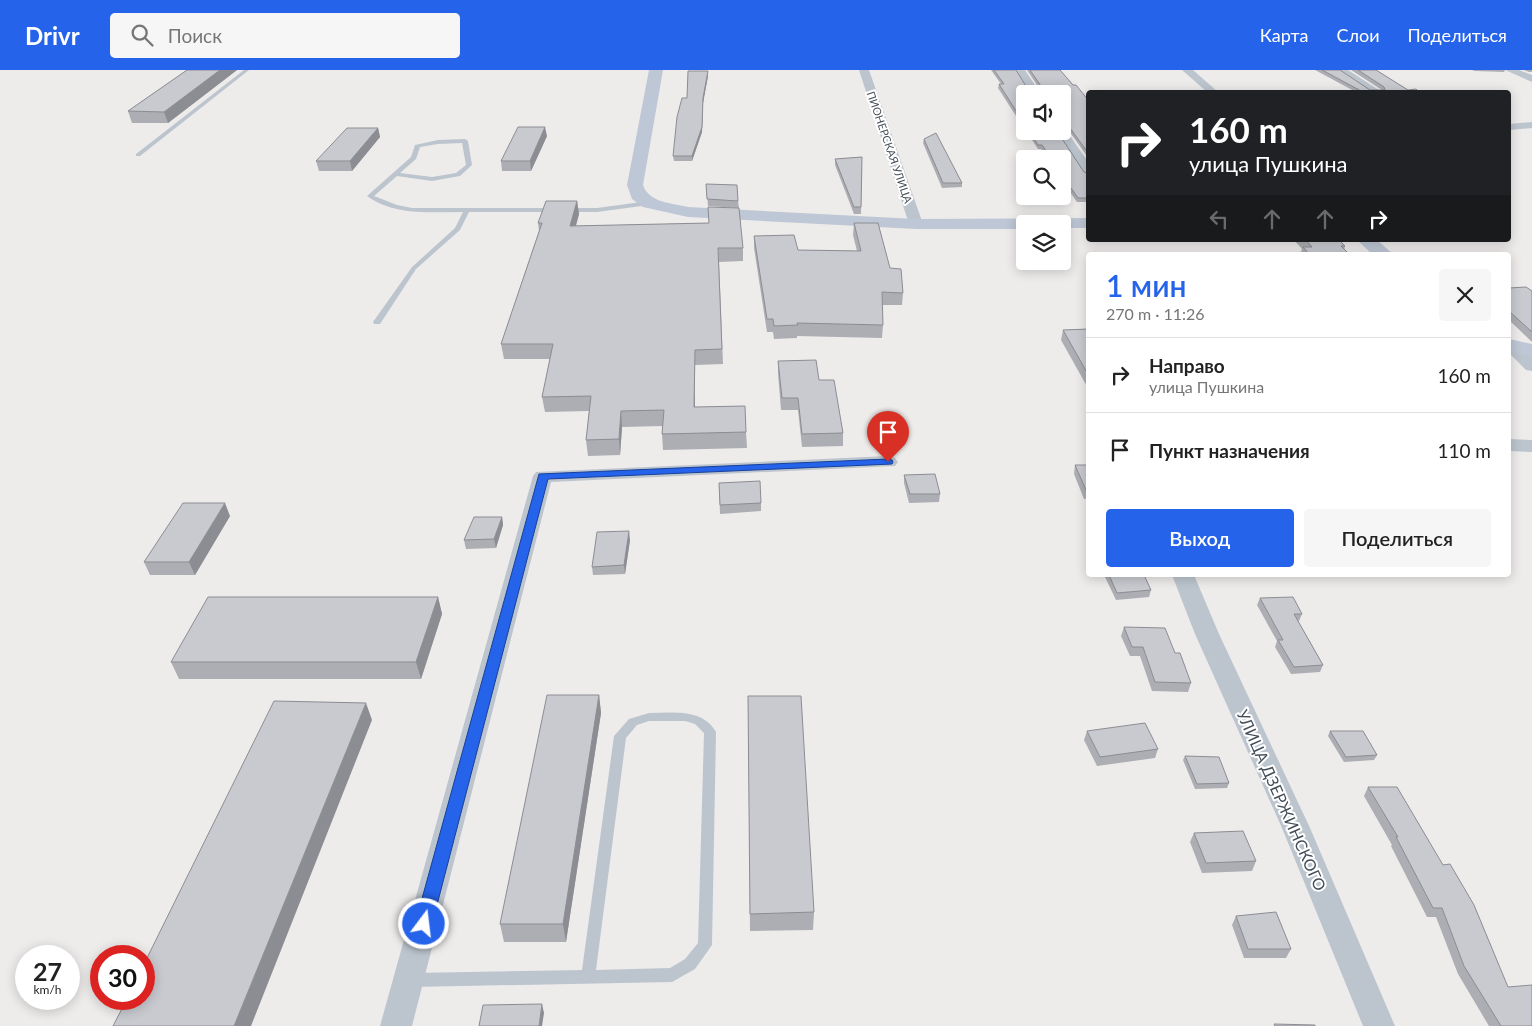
<!DOCTYPE html>
<html lang="ru">
<meta charset="utf-8">
<style>
:root{--surface:#fff;--page:#f6f6f6;--text:#222;--muted:#767676;--line:#e0e0e0;--accent:#2563eb}
body{margin:0;font-family:Lato,sans-serif;background:var(--page);color:var(--text);height:100vh;display:flex;flex-direction:column;font-size:19px;white-space:nowrap}
*{box-sizing:border-box;margin:0}
p{font-size:16px;color:var(--muted)}
.icon{flex:none;width:28px;height:28px;fill:none;stroke:currentColor;stroke-width:2;stroke-linecap:round;stroke-linejoin:round}
.map{position:relative;flex:1;overflow:hidden}
.panel{position:absolute;left:1086px;top:182px;width:425px;height:325px;display:flex;flex-direction:column;background:var(--surface);border-radius:5px;box-shadow:0 2px 12px #0003}
.panel>*{flex:none}
.banner{position:absolute;left:1086px;top:20px;width:425px;height:152px;border-radius:5px;box-shadow:0 2px 12px #0003;background:#202124;color:#fff;overflow:hidden}
.controls{position:absolute;left:1016px;top:15px;display:grid;gap:10px}
.controls a{display:grid;place-items:center;width:55px;height:55px;border-radius:5px;background:var(--surface);box-shadow:0 2px 12px #0003;font-size:25px}
.speed{position:absolute;left:15px;top:875px;display:flex;gap:10px;font-size:25px;font-weight:700;text-align:center}
.speed>*{display:grid;place-content:center;width:65px;height:65px;border-radius:50%;background:var(--surface);box-shadow:0 2px 12px #0003;line-height:1}
.speed small{font-size:12px;font-weight:400}
.speed .limit{border:8px solid #d22;background:#fff;color:#111}
.pin{position:absolute;display:grid;place-items:center;width:42px;height:42px;color:#fff;margin:-51px -21px;border-radius:50% 50% 50% 0;rotate:-45deg;box-shadow:0 0 5px #0007}
.pin .icon{rotate:45deg}
.me{position:absolute;width:55px;margin:-28px;rotate:15deg;stroke-linejoin:round;filter:drop-shadow(0 0 4px #0008)}
.turn{display:flex;align-items:center;gap:18px;height:105px;padding:0 20px;font-size:22px}
.turn .icon{width:65px;height:65px;stroke-width:2.5}
.turn b{display:block;font-size:35px;line-height:42px}
.lanes{display:flex;align-items:center;height:48px;padding:0 20px;background:#0003;justify-content:center;gap:25px;direction:ltr}
.lanes .off{opacity:.35}
.round{display:grid;place-items:center;flex:none;width:52px;height:52px;border-radius:5px;background:var(--page)}
.headline{display:flex;align-items:center;justify-content:space-between;height:85px;padding:0 20px}
h1{font-size:30px;font-weight:600;line-height:38px;color:var(--accent)}
.action{display:flex;gap:10px;margin-top:auto;padding:10px 20px}
.action a{flex:1;height:58px;border-radius:5px;background:var(--accent);color:#fff;font-size:20px;font-weight:600;line-height:58px;text-align:center}
.action a+a{background:var(--page);color:var(--text)}
ul{padding:0;list-style:none}
li{display:flex;align-items:center;gap:15px;height:75px;padding:0 20px;border-top:1px solid var(--line)}
li div{flex:1}
li b{display:block;font-size:19px}
li em{font-style:normal}
header{display:flex;align-items:center;gap:30px;box-sizing:border-box;height:70px;padding:0 25px;background:var(--accent);color:#fff}
header strong{font-size:24px}
nav{display:flex;gap:28px;margin-inline-start:auto;font-size:18px}
.search{width:350px;height:45px;background:var(--page);display:flex;align-items:center;gap:12px;box-sizing:border-box;padding:0 18px;border-radius:5px;color:var(--muted);font-size:19px}
.map>svg:first-child{display:block}
.lines{fill:none;stroke-linecap:round;stroke-linejoin:round}
.lane{fill:#bcc5ce;fill-rule:evenodd}
.street{fill:#bcc5ce;fill-rule:evenodd}
.secondary{fill:#bec7d5;fill-rule:evenodd}
.wall{fill:#acaeb3}
.shaded-wall{fill:#8c8d92}
.building{fill:#c8cad0;stroke:#8c8d92}
.route{fill:#2563eb;stroke:#184099}
.labels{text-anchor:middle;dominant-baseline:central;stroke-width:4;stroke-linejoin:round;paint-order:stroke}
.far-street-label{font-size:11px;fill:#444e58;stroke:#fff}
.near-street-label{font-size:16px;fill:#444e58;stroke:#fff}
</style>
<header>
<strong>Drivr</strong>
<div class="search"><svg class="icon" aria-label="search" viewBox="0 0 24 24"><circle cx="10" cy="10" r="6"/><path d="M15 15l6 6"/></svg>Поиск</div>
<nav><a>Карта</a><a>Слои</a><a>Поделиться</a></nav>
</header>
<div class="map">
<svg width="1532" height="956" viewBox="0 0 1532 956">
<rect width="100%" height="100%" fill="#eeebeb"/>
<g class="lines">
<!-- lane -->
<path class="lane" d="M244 0H249L140 86H136V84Z
M465 69 468 71 472 95 460 106 432 111 397 106 374 126 397 135 412 138H597L649 131 652 133 649 135 597 142H469L460 160 416 199 380 254H374L373 252 412 197 455 158 463 142C431 142 394 146 367 126L411 87 415 75 438 70ZM462 73 466 95 456 103 432 107 400 103 416 89 420 77 438 74Z
M649 643C673 643 702 638 716 662L712 875 695 899 672 912 412 917 407 915 405 910 407 905 412 903 582 900 614 666 629 649ZM649 651H685L695 654 704 663 698 873 685 889 670 898 596 900 626 668 637 655Z"/>
<!-- street -->
<path class="street" d="M859 0H869L923 154 921 157 916 158 909 154Z
M1015 0H1025L1041 24H1030Z
M1182 0H1193L1218 22H1207Z
M1336 0H1348L1382 22H1370Z
M1505 0H1519L1532 5V12Z
M1532 52V58L1509 60V54Z
M1062 58 1065 59 1089 93V107L1085 106 1055 61H1062Z
M1511 271 1517 272 1532 287V301L1526 300 1509 283V272Z
M1509 369 1532 370V382L1509 381Z
M888 386 895 388 898 392 895 396 551 412 412 956H380L533 406 536 402Z
M1172 505H1194L1219 564 1310 758 1395 956H1363L1282 758 1195 564Z"/>
<!-- secondary -->
<path class="secondary" d="M649 0H663L643 115C649 133 672 133 688 137L916 149 1089 148V158H1062V154H1025V159H916L688 147 643 137 632 129 627 115Z
M1357 170H1377L1394 185H1373Z
M1509 269 1532 274V287L1509 281Z"/>
</g>
<!-- wall -->
<path class="wall" d="M187 0H237L168 53H132L128 41Z
M991 0H1016L1029 21H1041L1027 0H1060L1073 15 1089 31V89L1067 58 1062 56 1025 24V60L998 18 999 14H1001Z
M1315 0H1340L1370 20H1382L1351 0H1376L1408 20 1419 22H1356Z
M1472 0H1505L1504 2 1475 1Z
M1524 0H1532V2H1529Z
M708 6 703 33 702 62 692 91H674L673 86 687 28Z
M378 58 380 67 352 101H319L316 91Z
M1026 61H1057L1084 102 1089 104V132H1077L1065 115V113L1062 109V89H1048L1041 79H1038Z
M547 66 531 101H502L501 91Z
M924 69 962 113V117L942 118 923 73Z
M862 87 861 144H854L835 95V89Z
M706 114 738 131 739 138 708 136Z
M577 131 579 144 576 156 709 153 708 137 743 178V191L719 192 723 294 695 295V337L746 362 747 378 663 380 662 364 663 356 622 357 620 385 588 386 586 370 589 341 545 342 542 327 550 289H504L501 274 539 161 538 153Z
M854 153 903 223 902 235H882L883 255 882 268 797 266V268L774 269 773 262H767L754 178V166L798 180 857 181 853 165Z
M1294 170H1339L1345 176 1344 180 1350 185H1300L1302 179Z
M1509 218 1532 221V272L1509 250Z
M1089 259V320L1061 270 1063 260Z
M778 291 819 310 843 363V376L802 377 798 340H781L778 303Z
M1075 395H1089V428L1084 429 1074 404Z
M904 405 940 424 939 432 909 433 904 413Z
M719 413 761 433V441L720 444Z
M230 446 195 505H150L144 492Z
M502 447 503 455 496 478 466 479 464 470Z
M630 470 625 504 593 505 592 497Z
M1104 505H1144L1151 520 1149 527 1116 530Z
M438 527 442 544 421 609H179L171 592Z
M1260 528 1302 544 1299 551H1298L1323 595 1320 602 1291 604 1275 577 1277 571 1257 535Z
M1124 557 1175 583 1191 613 1188 622 1152 621 1140 586H1130L1121 566Z
M599 625 601 643 566 872H504L500 854Z
M748 626 814 842 813 860 750 861Z
M1087 661 1158 679 1155 688 1097 696 1084 670Z
M1330 661 1377 685 1374 690 1344 692 1328 666Z
M1185 686 1229 713 1227 718 1195 719 1183 690Z
M1368 717 1508 917 1532 956H1489L1458 904 1436 847H1427L1391 776 1392 775 1364 726Z
M1194 763 1256 791 1252 801 1202 803 1190 772Z
M1236 846 1291 879 1286 888H1244L1232 855Z"/>
<!-- shaded-wall -->
<path class="shaded-wall" d="M220 0H237L168 53 164 42Z
M708 1V6L703 33 702 62 692 91V86Z
M545 57 547 66 531 101 530 91Z
M378 58 380 67 352 101 350 91Z
M577 131 579 144 572 169 570 156Z
M695 280V353L694 337Z
M621 341 622 357 620 385 619 369Z
M225 433 230 446 195 505 189 492Z
M502 447 503 455 496 478 494 469Z
M629 461 630 470 625 504 624 495Z
M438 527 442 544 421 609 416 592Z
M599 625 601 643 566 872 563 854Z
M366 633 372 650 251 956H234Z
M542 934 544 943 542 956H539Z"/>
<!-- building -->
<path class="building" d="M187 0H220L164 42 128 41Z
M994 0H1016L1029 21H1043V19L1030 0H1060L1073 15H1076L1089 31V84L1067 54 1063 52 1062 53V24H1025V55L999 14H1004Z
M1322 0H1340L1370 20H1385L1384 17 1358 0H1376L1408 20 1416 19 1419 22H1363Z
M688 1H708L703 28 702 57 692 86H673L677 47 682 28H687Z
M518 57H545L530 91H501Z
M347 58H378L350 91H316Z
M1029 61H1057L1084 102 1089 104V128H1078L1066 111H1068L1062 103V89H1052L1042 75H1038Z
M936 63 962 113H943L924 69Z
M862 87 861 137H854L835 89Z
M706 114 737 115 738 131 707 129Z
M546 131H577L570 156 709 153 708 137 739 138 743 178H718L722 279 695 280 694 337 745 336 746 362 662 364 664 340 621 341 619 369 586 370 591 326 542 327 553 274H501L542 153H538Z
M854 153H878L890 198 901 199 903 223 882 222 883 255 797 253 798 255 774 256 773 249H767L754 166 794 165 798 180 861 181Z
M1306 170H1339L1345 176H1341L1350 185H1310L1303 177H1312Z
M1526 217 1532 221V262L1509 241V218Z
M1089 259V306L1063 260Z
M816 290 819 310H834L843 363 802 364 798 328H782L778 291Z
M1075 395H1089V420H1086Z
M935 404 940 424H910L904 405Z
M760 411 761 433 720 435 719 413Z
M183 433H225L189 492H144Z
M474 447H502L494 469 464 470Z
M629 461 624 495 592 497 597 462Z
M1109 505H1144L1151 520 1117 523Z
M208 527H438L416 592H171Z
M1293 527 1302 544H1294L1323 595 1294 597 1278 570H1283L1260 528Z
M1124 557 1165 558 1175 583H1180L1191 613 1155 612 1143 577H1132Z
M547 625H599L563 854H500Z
M748 626H801L814 842 750 844Z
M274 631 366 633 234 956H113L127 929H144V894Z
M1145 653 1158 679 1100 687 1087 661Z
M1330 661H1363L1377 685 1346 687Z
M1185 686 1219 687 1229 713 1197 714Z
M1368 717H1397L1443 795 1450 794 1474 835 1508 917 1532 915V956H1501L1464 896 1442 838H1433L1396 767H1398Z
M1243 761 1256 791 1206 793 1194 763Z
M1276 842 1291 879H1248L1236 846Z
M542 934 539 956H479L483 935Z
M1274 954 1315 955V956H1275Z"/>
<!-- route -->
<path class="route" d="M888 389 892 390 893 392 892 394 548 409 432 854 429 859 424 861 418 859 415 854 539 404Z"/>
<g class="labels">
<!-- far-street labels -->
<g class="far-street-label">
<text transform="translate(890 77) rotate(71)">ПИОНЕРСКАЯ УЛИЦА</text>
</g>
<!-- near-street labels -->
<g class="near-street-label">
<text transform="translate(1282 730) rotate(66)">УЛИЦА ДЗЕРЖИНСКОГО</text>
</g>
</g>
</svg>
<div class="controls">
<a><svg class="icon" aria-label="sound" viewBox="0 0 24 24"><path d="M4 9h4l5-4v14l-5-4H4zM17 9q2 3 0 6"/></svg></a>
<a><svg class="icon" aria-label="search" viewBox="0 0 24 24"><circle cx="10" cy="10" r="6"/><path d="M15 15l6 6"/></svg></a>
<a><svg class="icon" aria-label="layers" viewBox="0 0 24 24"><path d="M12 4l9 5-9 5-9-5zM3 14l9 5 9-5"/></svg></a>
</div>
<div class="speed"><div>27<small>km/h</small></div><div class="limit">30</div></div>
<div class="pin" style="left:888px;top:392px;background:#d93025"><svg class="icon" aria-label="arrive" viewBox="0 0 24 24"><path d="M6 21V4h12l-3 4 3 4H6"/></svg></div>
<svg class="me" style="left:424px;top:854px" viewBox="-20 -20 40 40"><circle r="17" fill="#2563eb" stroke="#fff" stroke-width="3"/><path d="M0-11L8 9 0 5-8 9z" fill="#fff"/></svg>
<div class="banner">
<div class="turn"><svg class="icon" aria-label="right" viewBox="0 0 24 24"><path d="M7 20v-9h11M14 6l5 5-5 5"/></svg><div><b>160 m</b>улица Пушкина</div></div>
<div class="lanes"><svg class="icon off" aria-label="left" viewBox="0 0 24 24"><path d="M17 20v-9H6M10 6l-5 5 5 5"/></svg><svg class="icon off" aria-label="ahead" viewBox="0 0 24 24"><path d="M12 20V5M6 11l6-6 6 6"/></svg><svg class="icon off" aria-label="ahead" viewBox="0 0 24 24"><path d="M12 20V5M6 11l6-6 6 6"/></svg><svg class="icon" aria-label="right" viewBox="0 0 24 24"><path d="M7 20v-9h11M14 6l5 5-5 5"/></svg></div>
</div>
<section class="panel">
<div class="headline"><div><h1>1 мин</h1><p>270 m · 11:26</p></div><a class="round"><svg class="icon" aria-label="close" viewBox="0 0 24 24"><path d="M6 6l12 12M18 6L6 18"/></svg></a></div>
<ul>
<li><svg class="icon" aria-label="right" viewBox="0 0 24 24"><path d="M7 20v-9h11M14 6l5 5-5 5"/></svg><div><b>Направо</b><p>улица Пушкина</p></div><em>160 m</em></li>
<li><svg class="icon" aria-label="arrive" viewBox="0 0 24 24"><path d="M6 21V4h12l-3 4 3 4H6"/></svg><div><b>Пункт назначения</b></div><em>110 m</em></li>
</ul>
<div class="action"><a>Выход</a><a>Поделиться</a></div>
</section>
</div>
